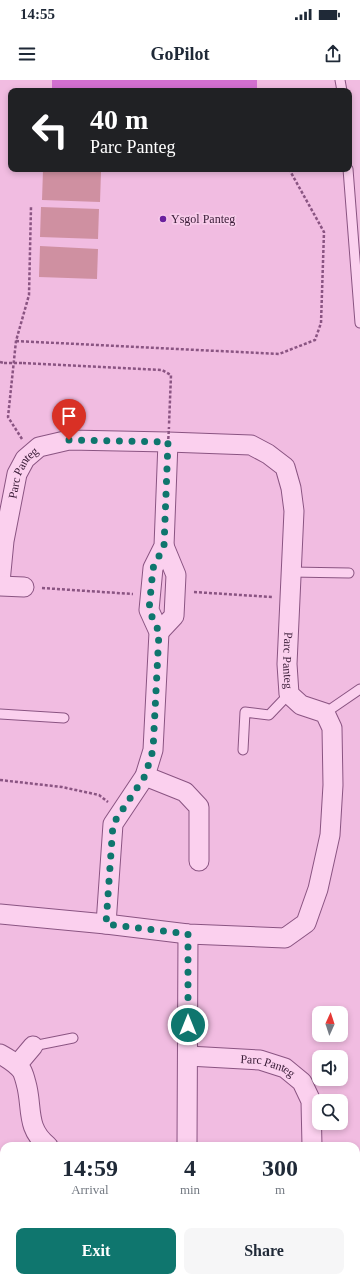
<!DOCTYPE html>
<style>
:root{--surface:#fff;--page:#f6f6f7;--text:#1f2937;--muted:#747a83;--accent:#0f766e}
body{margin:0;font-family:"Times New Roman",serif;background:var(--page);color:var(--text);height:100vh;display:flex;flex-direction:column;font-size:15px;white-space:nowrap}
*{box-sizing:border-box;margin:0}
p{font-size:13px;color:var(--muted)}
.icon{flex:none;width:22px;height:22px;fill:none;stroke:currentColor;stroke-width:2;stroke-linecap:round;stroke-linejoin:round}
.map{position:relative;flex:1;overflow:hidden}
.side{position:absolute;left:0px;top:1062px;width:360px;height:140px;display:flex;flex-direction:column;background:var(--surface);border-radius:12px 12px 0 0;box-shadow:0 2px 6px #0003}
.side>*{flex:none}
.hud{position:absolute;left:8px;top:8px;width:344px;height:84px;border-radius:8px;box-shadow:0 2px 6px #0003;background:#202124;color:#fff;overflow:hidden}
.needle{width:26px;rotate:3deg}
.controls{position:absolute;left:312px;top:926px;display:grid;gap:8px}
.controls a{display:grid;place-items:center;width:36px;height:36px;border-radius:8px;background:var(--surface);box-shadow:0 2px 6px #0003;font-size:20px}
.pin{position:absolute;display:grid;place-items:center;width:34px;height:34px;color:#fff;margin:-41px -17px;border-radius:50% 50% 50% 0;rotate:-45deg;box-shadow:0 0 4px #0007}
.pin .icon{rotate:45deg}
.me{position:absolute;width:44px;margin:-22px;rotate:0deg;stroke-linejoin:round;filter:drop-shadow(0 0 3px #0008)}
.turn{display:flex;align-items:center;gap:14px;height:84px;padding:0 16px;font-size:18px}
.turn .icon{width:52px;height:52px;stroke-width:2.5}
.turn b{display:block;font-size:28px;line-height:34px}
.eta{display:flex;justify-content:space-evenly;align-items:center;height:68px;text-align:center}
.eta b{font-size:24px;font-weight:800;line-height:28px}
.button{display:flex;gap:8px;margin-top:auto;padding:8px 16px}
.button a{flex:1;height:46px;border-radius:8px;background:var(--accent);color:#fff;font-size:16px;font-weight:800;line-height:46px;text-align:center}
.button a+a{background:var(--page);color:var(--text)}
.status{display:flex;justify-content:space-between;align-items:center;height:28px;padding:0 20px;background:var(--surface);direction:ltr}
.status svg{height:11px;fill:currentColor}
header{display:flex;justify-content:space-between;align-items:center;height:52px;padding:0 16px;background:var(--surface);font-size:18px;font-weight:800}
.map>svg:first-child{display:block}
.green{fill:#cf90a1}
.building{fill:#d26fd0}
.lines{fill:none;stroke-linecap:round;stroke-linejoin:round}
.lane-casing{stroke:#8a5482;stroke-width:11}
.street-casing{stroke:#8a5482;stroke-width:21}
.path{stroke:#8a5482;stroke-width:2.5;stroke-dasharray:3 2;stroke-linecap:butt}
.lane{stroke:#fbd0ee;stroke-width:9}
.street{stroke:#fbd0ee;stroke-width:19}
.path-bridge{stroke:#8a5482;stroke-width:2.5;stroke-dasharray:3 2;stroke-linecap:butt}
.route{stroke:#0f766e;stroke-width:7;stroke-dasharray:0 12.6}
.poi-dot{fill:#6a209d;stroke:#f8ccea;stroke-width:1.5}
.labels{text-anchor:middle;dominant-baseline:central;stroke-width:3.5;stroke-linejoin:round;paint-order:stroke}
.poi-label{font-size:12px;fill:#371a35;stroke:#f8ccea;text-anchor:start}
.street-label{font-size:12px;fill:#371a35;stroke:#f8ccea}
</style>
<div class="status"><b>14:55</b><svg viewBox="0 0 49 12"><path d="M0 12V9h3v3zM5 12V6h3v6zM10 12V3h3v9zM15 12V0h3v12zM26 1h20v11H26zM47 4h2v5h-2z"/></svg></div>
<header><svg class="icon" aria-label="menu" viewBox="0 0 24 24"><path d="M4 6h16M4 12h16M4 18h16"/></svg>GoPilot<svg class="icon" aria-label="share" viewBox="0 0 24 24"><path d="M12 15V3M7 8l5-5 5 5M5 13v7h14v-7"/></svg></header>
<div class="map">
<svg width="360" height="1202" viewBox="0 0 360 1202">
<rect width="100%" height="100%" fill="#f1bce1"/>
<!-- green -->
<path class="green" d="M43 90 101 92 100 122 42 120Z
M41 127 99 129 98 159 40 157Z
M40 166 98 169 97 199 39 197Z"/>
<!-- building -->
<path class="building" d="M52 0H257V11H52Z"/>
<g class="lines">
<!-- lane casing -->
<g class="lane-casing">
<path id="lane" d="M340 0 342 11
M348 89 360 243
M291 492 349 493
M325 633 360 609
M0 634 64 638
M243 670 245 632 269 635 289 614
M33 966 73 958"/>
</g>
<!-- street casing -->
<g class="street-casing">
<g id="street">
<path id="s1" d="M0 502 4 461 17 394 25 379 39 367 69 360 168 362 251 365 268 374 285 387 291 408 294 431 287 584 289 614 301 625 325 633 332 648 333 705 330 755 318 809 306 843 285 858 188 854 106 844 0 834"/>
<path d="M0 506 24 507"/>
<path d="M159 552 174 536 176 495 164 466"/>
<path d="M145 696 185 712 199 727V781"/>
<path d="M106 844 113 744 145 696 153 670 159 552 149 530 153 488 164 466 168 362"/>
<path d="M0 974C9 979 16 983 22 991 24 995 25 999 26 1003 33 1027 25 1048 48 1066"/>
<path id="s2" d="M188 976 260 980 285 988 302 1002 311 1021 312 1066"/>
<path d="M17 985 33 966"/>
<path d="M187 1066 188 854"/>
<path d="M0 1155 4 1154"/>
<path d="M63 1198 64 1202"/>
<path d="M314 1198V1202"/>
<path d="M172 1202 175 1198"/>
</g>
</g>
<!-- path -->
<path class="path" d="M16 261 279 274 315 260 321 243 324 152 289 89
M0 282 4 283
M23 283 162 290 171 295 169 345
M22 359 8 337 16 261 29 215 31 127
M42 508 133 514
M194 512 272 517
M0 700 62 707 99 715 108 722"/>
<!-- lane -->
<use href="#lane" class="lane"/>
<!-- street -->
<use href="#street" class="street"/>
<!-- path-bridge -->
<path class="path-bridge" d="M4 283H23
M168 364 169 347"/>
</g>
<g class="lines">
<!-- route -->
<path class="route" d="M69 360 168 362 164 466 153 488 149 530 159 552 153 670 145 696 113 744 106 844 188 854V945"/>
</g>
<!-- markers -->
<circle class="poi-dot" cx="163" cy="139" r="4"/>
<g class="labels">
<!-- poi labels -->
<g class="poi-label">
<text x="171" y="139">Ysgol Panteg</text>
</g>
<!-- street labels -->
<g class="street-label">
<text stroke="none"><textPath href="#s1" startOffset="113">Parc Panteg</textPath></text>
<text stroke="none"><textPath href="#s1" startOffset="593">Parc Panteg</textPath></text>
<text stroke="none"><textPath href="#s2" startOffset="81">Parc Panteg</textPath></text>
</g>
</g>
</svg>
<div class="controls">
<a><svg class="needle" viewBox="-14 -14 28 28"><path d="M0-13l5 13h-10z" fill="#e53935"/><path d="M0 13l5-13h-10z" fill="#747a83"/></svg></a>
<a><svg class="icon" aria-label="sound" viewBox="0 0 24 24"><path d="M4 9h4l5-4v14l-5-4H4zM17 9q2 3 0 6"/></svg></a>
<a><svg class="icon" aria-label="search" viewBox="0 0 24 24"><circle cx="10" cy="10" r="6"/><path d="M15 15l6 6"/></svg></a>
</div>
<div class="pin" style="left:69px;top:360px;background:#d93025"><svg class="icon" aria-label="arrive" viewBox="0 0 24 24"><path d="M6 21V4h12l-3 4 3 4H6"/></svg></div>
<svg class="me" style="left:188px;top:945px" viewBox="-20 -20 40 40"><circle r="17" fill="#0f766e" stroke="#fff" stroke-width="3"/><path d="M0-11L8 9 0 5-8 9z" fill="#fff"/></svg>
<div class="hud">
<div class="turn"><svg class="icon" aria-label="left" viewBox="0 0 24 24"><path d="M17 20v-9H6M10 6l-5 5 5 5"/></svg><div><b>40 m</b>Parc Panteg</div></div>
</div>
<section class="side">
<div class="eta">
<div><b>14:59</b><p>Arrival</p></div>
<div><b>4</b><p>min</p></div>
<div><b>300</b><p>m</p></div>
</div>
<div class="button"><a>Exit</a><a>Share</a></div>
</section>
</div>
